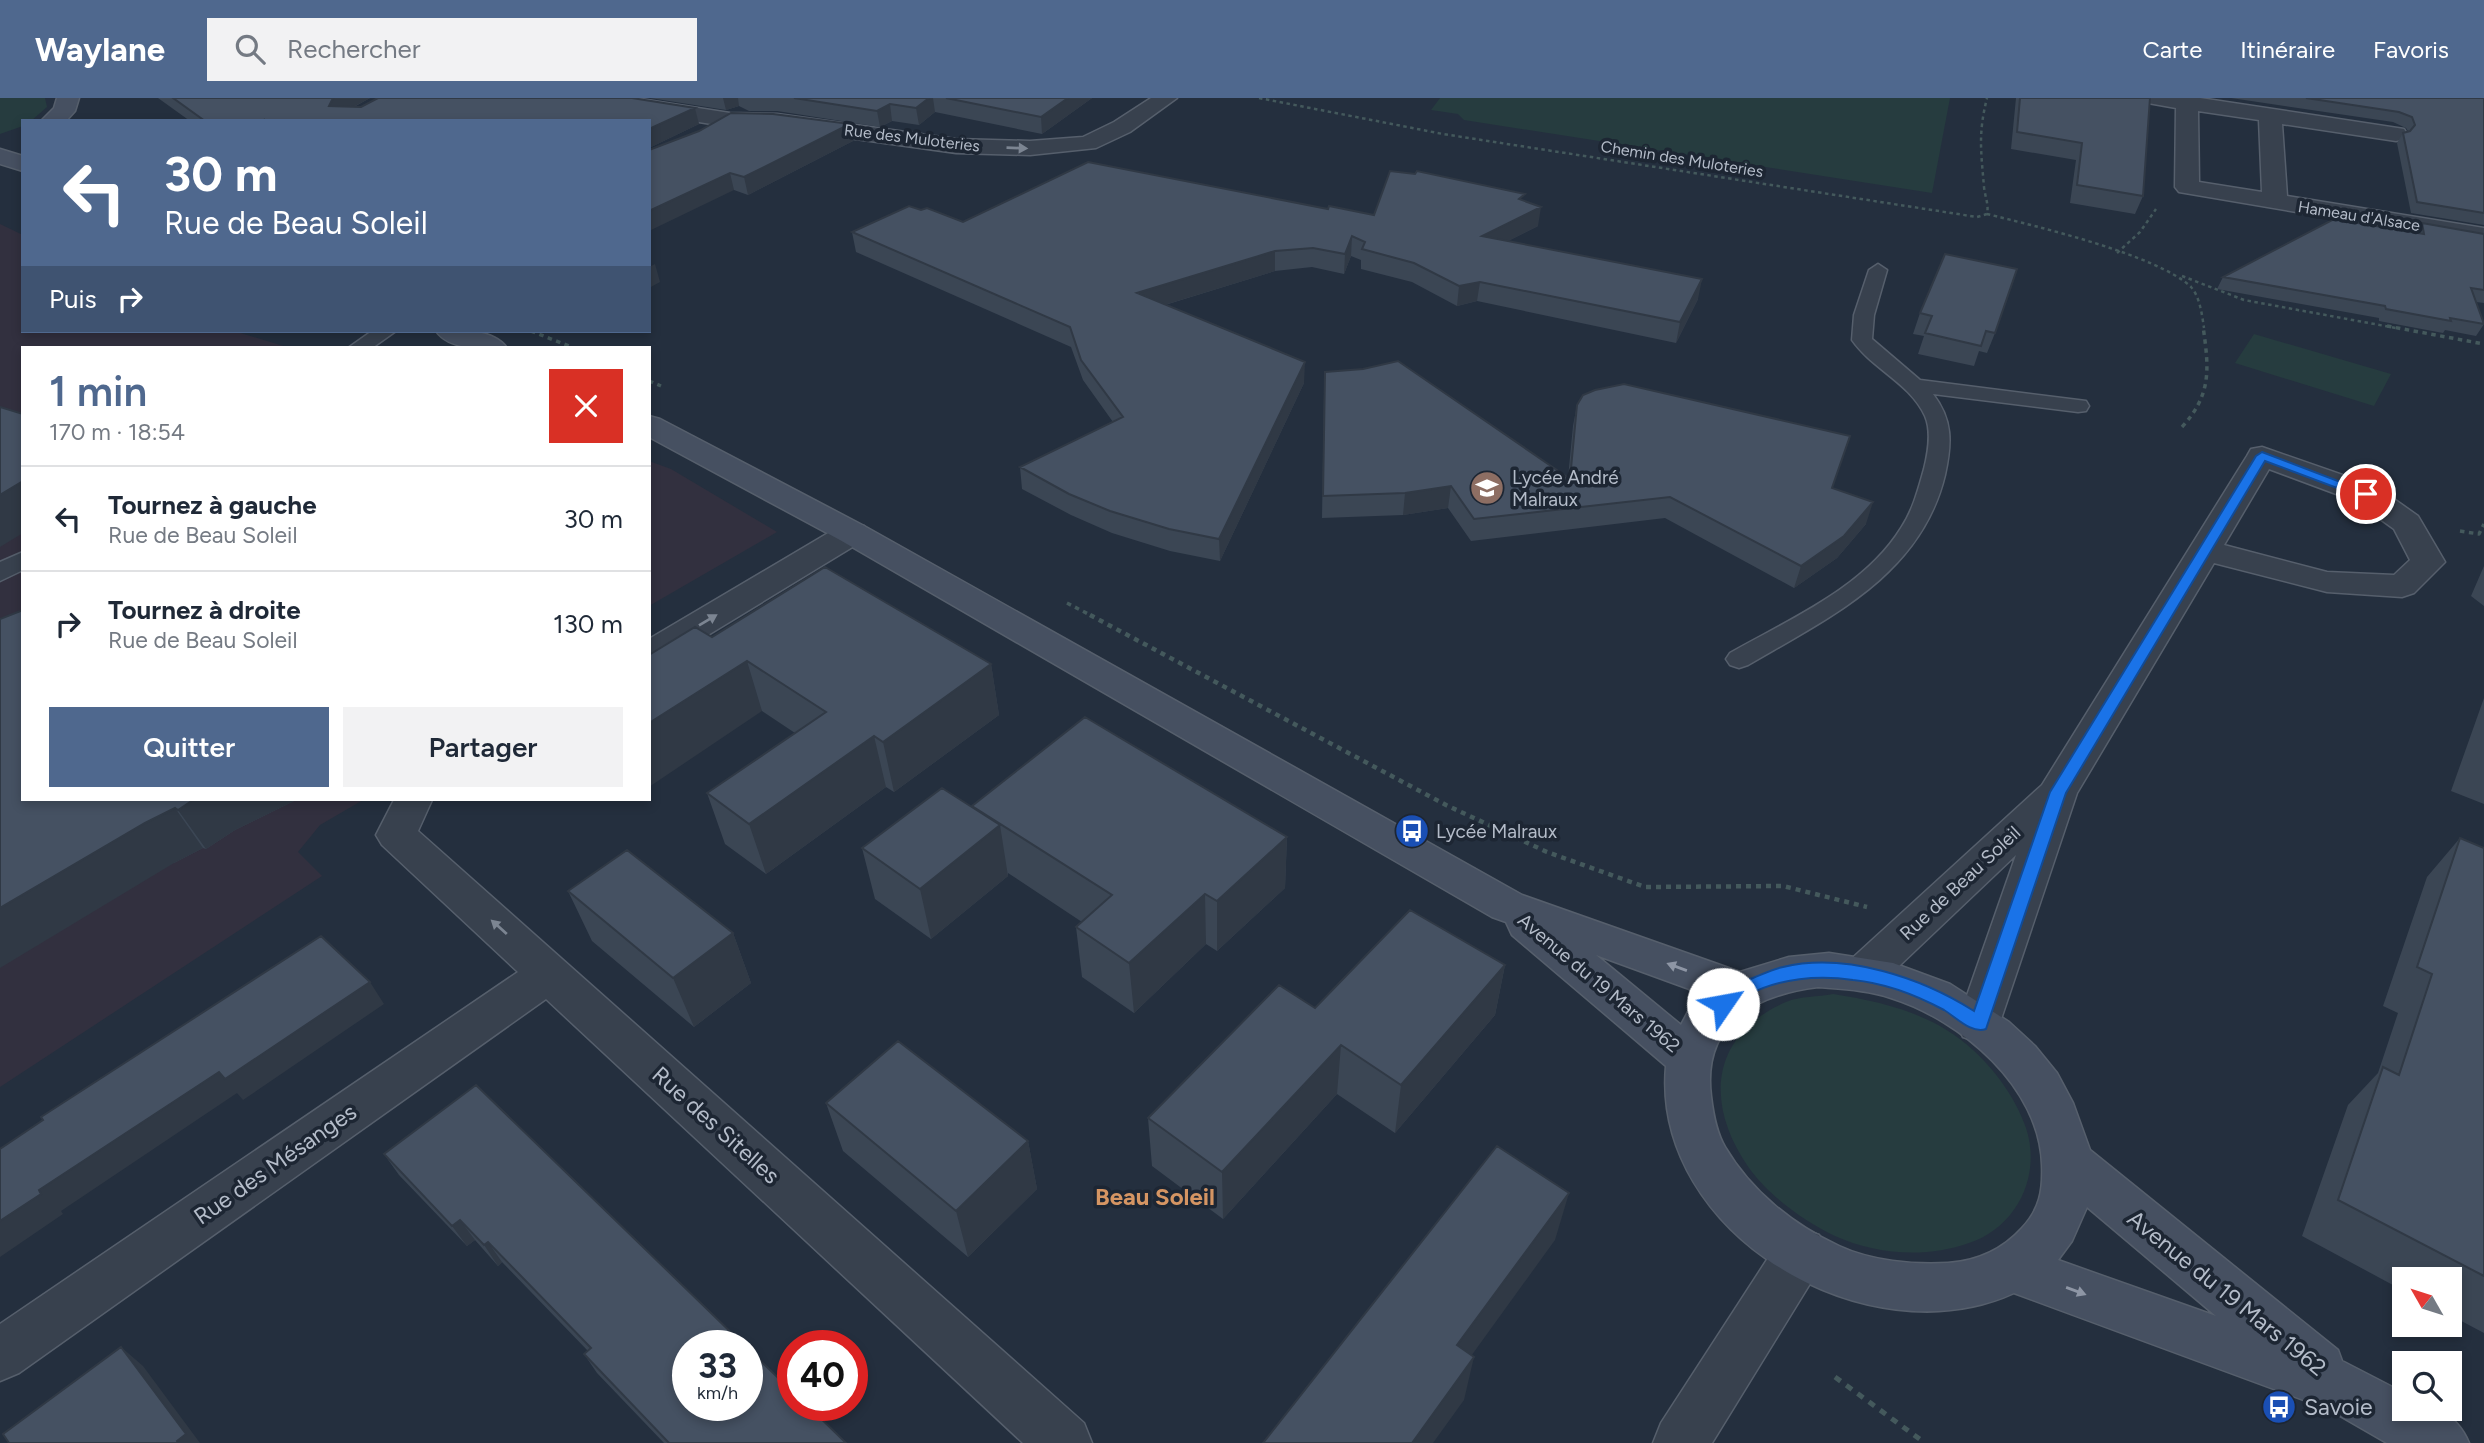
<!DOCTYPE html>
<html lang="fr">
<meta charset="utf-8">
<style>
:root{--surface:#fff;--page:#f2f2f3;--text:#1f2937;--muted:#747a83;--line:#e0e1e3;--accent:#4f688e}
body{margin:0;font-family:Figtree,sans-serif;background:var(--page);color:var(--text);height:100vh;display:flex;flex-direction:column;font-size:26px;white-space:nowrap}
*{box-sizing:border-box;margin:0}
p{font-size:23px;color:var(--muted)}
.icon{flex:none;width:38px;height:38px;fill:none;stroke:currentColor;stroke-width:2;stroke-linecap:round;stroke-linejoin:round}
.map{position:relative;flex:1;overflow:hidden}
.details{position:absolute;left:21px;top:248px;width:630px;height:455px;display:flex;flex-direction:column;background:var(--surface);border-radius:0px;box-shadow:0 4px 10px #0003}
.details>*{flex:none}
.top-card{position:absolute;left:21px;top:21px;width:630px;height:214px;border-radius:0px;box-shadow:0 4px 10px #0003;background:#4f688e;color:#fff;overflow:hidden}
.needle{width:46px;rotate:309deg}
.controls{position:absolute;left:2392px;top:1169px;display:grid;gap:14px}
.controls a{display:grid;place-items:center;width:70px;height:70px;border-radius:0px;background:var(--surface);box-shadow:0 4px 10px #0003;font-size:35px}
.speed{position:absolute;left:672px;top:1232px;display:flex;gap:14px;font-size:35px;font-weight:700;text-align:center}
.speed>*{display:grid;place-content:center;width:91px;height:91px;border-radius:50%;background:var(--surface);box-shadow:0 4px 10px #0003;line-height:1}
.speed small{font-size:18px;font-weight:400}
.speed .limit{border:10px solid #d22;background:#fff;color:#111}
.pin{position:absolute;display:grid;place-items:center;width:60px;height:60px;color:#fff;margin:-30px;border:4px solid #fff;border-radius:50%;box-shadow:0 2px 7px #0007}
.me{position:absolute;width:77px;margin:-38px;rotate:57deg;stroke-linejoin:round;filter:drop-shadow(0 0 5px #0008)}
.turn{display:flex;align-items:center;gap:24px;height:147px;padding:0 28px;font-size:32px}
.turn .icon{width:91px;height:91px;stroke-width:2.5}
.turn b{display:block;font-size:49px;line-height:60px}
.then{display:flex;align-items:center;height:66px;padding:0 28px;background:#0003;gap:14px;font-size:26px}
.round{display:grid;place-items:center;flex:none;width:74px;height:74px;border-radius:0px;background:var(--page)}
.head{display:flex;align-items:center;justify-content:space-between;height:119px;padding:0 28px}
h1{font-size:42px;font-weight:600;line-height:52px;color:var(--accent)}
.primary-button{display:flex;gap:14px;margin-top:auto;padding:14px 28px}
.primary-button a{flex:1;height:80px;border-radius:0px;background:var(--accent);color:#fff;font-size:28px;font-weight:600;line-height:80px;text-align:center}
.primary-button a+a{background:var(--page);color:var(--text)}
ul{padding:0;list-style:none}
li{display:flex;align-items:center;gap:21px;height:105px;padding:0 28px;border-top:2px solid var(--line)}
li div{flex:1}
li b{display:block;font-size:26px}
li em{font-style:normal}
header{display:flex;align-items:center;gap:42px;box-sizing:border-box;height:98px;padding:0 35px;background:var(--accent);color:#fff}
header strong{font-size:33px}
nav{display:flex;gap:38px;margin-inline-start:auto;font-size:24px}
.search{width:490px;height:63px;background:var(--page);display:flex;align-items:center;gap:18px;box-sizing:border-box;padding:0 24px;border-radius:0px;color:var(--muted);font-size:26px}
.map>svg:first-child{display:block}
.medical{fill:#32303f}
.green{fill:#263c3f}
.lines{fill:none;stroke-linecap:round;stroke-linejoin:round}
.lane-casing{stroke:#565f6c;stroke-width:3}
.street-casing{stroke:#565f6c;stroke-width:3}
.secondary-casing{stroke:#565f6c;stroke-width:3}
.path-far3{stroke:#44595c;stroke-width:2.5;stroke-dasharray:3.5 3.5;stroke-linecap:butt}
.path-far2{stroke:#44595c;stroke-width:3.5;stroke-dasharray:4.5 4.5;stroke-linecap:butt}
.path-far1{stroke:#44595c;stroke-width:4.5;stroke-dasharray:5 5;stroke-linecap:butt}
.path{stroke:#44595c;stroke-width:5;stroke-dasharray:7 7;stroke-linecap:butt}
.lane{fill:#38414e;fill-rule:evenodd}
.street{fill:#38414e;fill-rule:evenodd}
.secondary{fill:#465061;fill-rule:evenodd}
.wall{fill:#3b4654}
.shaded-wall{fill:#303945}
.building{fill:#455162;stroke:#303945;stroke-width:2}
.oneway{fill:#7c8592}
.oneway2{fill:#8e96a5}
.route{fill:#1a73e8;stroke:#114b97;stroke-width:2}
.labels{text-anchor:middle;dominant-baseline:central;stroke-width:7;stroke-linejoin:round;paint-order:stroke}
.far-street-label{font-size:16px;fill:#b4bcc9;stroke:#1d2633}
.poi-label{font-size:19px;fill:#b4bcc9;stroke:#1d2633;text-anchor:start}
.street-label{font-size:19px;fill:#b4bcc9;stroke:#1d2633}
.near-street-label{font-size:23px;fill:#b4bcc9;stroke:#1d2633}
.near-poi-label{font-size:23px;fill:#b4bcc9;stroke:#1d2633;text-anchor:start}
.near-neighbourhood-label{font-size:24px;font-weight:bold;fill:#d59563;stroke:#1d2633}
</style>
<header>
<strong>Waylane</strong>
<div class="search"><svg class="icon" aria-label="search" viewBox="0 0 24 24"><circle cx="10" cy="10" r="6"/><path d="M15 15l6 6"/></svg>Rechercher</div>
<nav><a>Carte</a><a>Itinéraire</a><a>Favoris</a></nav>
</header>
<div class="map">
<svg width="2484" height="1345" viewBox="0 0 2484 1345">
<rect width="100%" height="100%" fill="#242f3e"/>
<!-- medical -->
<path class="medical" d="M0 126 23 137V233H234L290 250H23V702H363L320 727 298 754 322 778 0 989Z
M649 363 671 371 777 434 649 508Z"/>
<!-- green -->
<path class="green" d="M0 0H45L47 9 31 23H23V28L0 36Z
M1440 0H1950L1932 95 1464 22 1458 16 1431 12Z
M2254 236 2391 276 2374 308 2235 265Z
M1833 896C1884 904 1934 916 1973 952 1996 973 2016 1001 2026 1030 2042 1078 2016 1130 1969 1145 1927 1160 1877 1157 1835 1138 1804 1123 1769 1098 1749 1070 1704 1006 1710 937 1786 904 1800 898 1818 899 1833 896Z"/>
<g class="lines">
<!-- lane casing -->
<g class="lane-casing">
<path id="lane" d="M1878 166 1887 172 1874 217 1872 241 1920 282 2078 302 2086 303 2089 308 2086 313 2078 314 1933 296C1953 322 1952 345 1945 377 1921 477 1830 519 1748 567L1739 570 1730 567 1726 561 1730 555C1788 522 1864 490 1901 430 1913 412 1918 392 1924 371 1928 355 1932 334 1925 318 1910 285 1872 271 1852 242L1854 217 1869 172Z
M372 233H396L372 250H348Z
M23 454V472L0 483V464Z"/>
</g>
<!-- street casing -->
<g class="street-casing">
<path id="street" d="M582 0H634L730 15 777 16 956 41 1030 43 1083 39 1114 24 1151 0H1177L1130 34 1096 50 1030 57 956 55 777 30 730 29 593 7 585 5Z
M2145 0H2200L2404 31 2407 36 2404 41 2396 43 2282 26 2287 98 2484 130V146L2179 94 2175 89 2176 10 2148 5ZM2198 13 2259 22 2262 94 2199 84Z
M2262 349 2377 389 2418 418 2445 464 2414 495 2402 499 2327 494 2214 465 2077 695 1995 939 1979 944 1963 939 1957 926 2016 757 1878 888 1863 893 1848 888 1841 876 1848 864 2042 687 2247 358 2251 351ZM2269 371 2355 403 2394 431 2410 462 2394 477 2327 474 2224 447Z
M852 425 864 428 868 435 864 442 662 565 649 569V541L840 428Z
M394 702H432L418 733 1084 1325 1092 1345H1023L546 901 19 1275 0 1283V1226L518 874 382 747 376 737Z
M1801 1131 1819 1137 1826 1154 1819 1171 1712 1345H1653L1661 1325 1783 1137Z"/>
</g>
<!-- secondary casing -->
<g class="secondary-casing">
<path id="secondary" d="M57 0H79L75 13 66 23H41L54 10Z
M0 51 23 58V73L0 66Z
M436 233C458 232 493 230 507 250 485 251 450 253 436 233Z
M649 318 660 321 864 428 1522 797 1740 874 1789 859 1829 855 1893 865 1950 886 2009 924 2035 948 2057 975 2073 1005 2090 1052 2338 1252 2342 1263 2404 1295V1311C2437 1311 2455 1313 2469 1345H2387L2328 1311 2014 1195C1868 1262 1651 1136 1666 968L1512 837 1506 824 1492 819 840 442 649 339ZM1596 857 1703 896 1690 910 1681 927ZM1818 889C1842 891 1868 892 1891 900 1961 922 2040 989 2042 1067 2043 1092 2040 1111 2022 1130 2002 1152 1977 1163 1948 1165 1913 1167 1871 1163 1839 1148 1793 1127 1751 1093 1725 1049 1716 1034 1713 1015 1711 998 1702 925 1755 897 1818 889ZM2087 1109 2216 1218 2058 1162 2072 1143Z"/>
</g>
<!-- path-far3 -->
<path class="path-far3" d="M1259 0 1443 36 1977 119 1987 116C1989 106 1985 99 1984 89 1981 53 1978 36 1987 0
M1987 116C2035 128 2158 157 2191 189 2200 199 2202 217 2204 230
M2117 155 2140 134 2156 111
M2182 178 2244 202 2396 230"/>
<!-- path-far2 -->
<path class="path-far2" d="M2387 228 2484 246
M531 233 574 250
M649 283 661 288
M2182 329C2212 296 2209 271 2203 228
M2460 433 2479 436 2484 426
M1067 505 1094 519"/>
<!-- path-far1 -->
<path class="path-far1" d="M1090 517 1446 707 1547 754 1645 789 1783 788 1867 809"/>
<!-- path -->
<path class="path" d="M1835 1279 1925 1345"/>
<!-- lane -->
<use href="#lane" class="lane"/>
<!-- street -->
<use href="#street" class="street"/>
<!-- secondary -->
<use href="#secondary" class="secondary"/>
</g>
<!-- wall -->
<path class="wall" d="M158 0H370L354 9H361L378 0H632L695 10 699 26 649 50V23H190Z
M650 0H1092L1042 36 935 14 919 27 892 23 880 29 777 13H749L739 8 726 12Z
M2016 0H2150L2143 98 2135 116 2070 105 2076 62 2011 51Z
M2231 0H2484V127L2411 115 2397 45 2403 35 2408 33 2406 30 2393 24Z
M850 26 853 43 748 97 734 92 649 52Z
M1524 103 1538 128 1508 143 1698 201 1676 245 1477 203 1457 208 1412 184 1361 171V162L1351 158 1344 176 1312 169 1275 173 1165 207 1304 285 1220 463 1170 453 1112 435 1071 417 1022 391 1020 369 1113 324 1083 282 1071 249 856 154 852 134 921 112 963 124 1328 111 1374 117Z
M2422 125 2484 136V205L2476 204 2484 226 2476 238 2445 232 2443 235 2379 223V220L2217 191 2223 179 2417 134Z
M1945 156 1995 235 1987 255 1979 253 1974 268 1918 256 1924 238 1913 236 1920 215Z
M1324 295 1568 380 1573 328 1577 307 1832 390 1866 426 1837 460 1794 490 1665 420 1471 443 1448 410 1403 417 1322 420Z
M2484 468V508L2471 498Z
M0 521 296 702 235 732 206 751 203 750 174 765Z
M712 539 991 566 999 617 894 694 886 689 766 776 725 746 707 695 795 635 762 613Z
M2484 600V706L2451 693Z
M972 708 1287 739 1285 790 1217 853 1206 846 1134 915 1082 879 1076 829 1082 824 1008 775V778L931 841 875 801 862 750 973 710Z
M2460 740 2484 750V1235L2450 1217V1181H2404V1193L2302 1138 2348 1007 2378 975 2398 915 2383 908 2427 779Z
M568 793 733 835 751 885 694 929 592 843Z
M1505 867 1495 917 1395 1035 1337 996 1223 1121 1152 1068 1148 1020 1315 910Z
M826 1005 1028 1043 1037 1091 968 1159 843 1053Z
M384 1056 846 1345H664L597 1275 584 1256 588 1253 502 1164 498 1168 475 1142 467 1148 399 1077Z"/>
<!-- shaded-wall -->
<path class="shaded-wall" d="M333 0H370L340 16 329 8Z
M723 0H738L739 8 726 12Z
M929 0H933L935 14 919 27 916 10Z
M1068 0H1092L1042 36 1041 19Z
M890 6 892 23 880 29 877 13Z
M695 10 699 26 649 50V31Z
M850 26 853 43 748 97 744 79Z
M730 75 734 92 649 133V113Z
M1541 109 1538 128 1480 157 1482 138Z
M1352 138 1351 158 1344 176 1345 156Z
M1275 153V173L1138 215 1137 195Z
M655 166 660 184 649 190V169Z
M1702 181 1698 201 1676 245 1680 224Z
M1480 184 1477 203 1457 208 1459 188Z
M1305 264 1304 285 1220 463 1219 441Z
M23 383V435L0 449V397Z
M1451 388 1448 410 1403 417 1405 395Z
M1873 404 1866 426 1837 460 1794 490 1801 468Z
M747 563 762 613 649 689V625Z
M991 566 999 617 894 694 883 644Z
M874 638 886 689 766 776 749 726Z
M193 702H296L235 732 206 751 178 712Z
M175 710 203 750 174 765 0 870V810L145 725Z
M1000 727 1008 778 931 841 920 791Z
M1287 739 1285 790 1217 853V803Z
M1205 796 1206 846 1134 915 1129 865Z
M733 835 751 885 694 929 673 880Z
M1505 867 1495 917 1395 1035 1401 987Z
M370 884 384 906 243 1002 225 981Z
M1341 947 1337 996 1223 1121 1222 1074Z
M219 974 237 995 61 1113 63 1116 0 1159V1123L39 1092Z
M1028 1043 1037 1091 968 1159 956 1113Z
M1569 1095 1555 1142 1448 1290 1457 1247Z
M460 1122 475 1142 467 1148 452 1128Z
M488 1144 502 1164 498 1168 484 1147Z
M121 1249 143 1268 200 1345H178Z
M1474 1259 1464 1302 1433 1345H1412Z"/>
<!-- building -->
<path class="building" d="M173 0H333L329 8 361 9 378 0H632L695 10 649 31V23H264V22L261 23H205Z
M794 0H929L916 10 890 6 877 13Z
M946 0H1068L1041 19Z
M2020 0H2150L2143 98 2077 87 2082 45 2017 34Z
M2306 0H2484V115L2417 104 2403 35 2410 33 2415 27 2412 19 2399 14Z
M731 15 773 16 850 26 744 79 730 75 649 113V52L699 33Z
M1088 64 1328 111 1329 108 1374 117 1390 73 1415 76 1417 73 1525 96 1519 101 1541 109 1482 138 1702 181 1680 224 1480 184 1459 188 1414 165 1362 151 1365 144 1352 138 1345 156 1313 150 1275 153 1137 195 1305 264 1219 441 1169 431 1110 413 1069 396 1020 369 1123 319 1081 262 1070 229 852 134 909 108 921 112 927 110 963 124Z
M2334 121 2424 136 2422 125 2484 136V192L2471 190 2484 226 2450 220 2451 223 2386 211 2385 208 2223 179Z
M1945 156 2017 171 1995 235 1986 233 1981 248 1925 235 1932 218 1920 215Z
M1398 263 1570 381 1577 307 1583 297 1595 292 1624 286 1850 338 1832 390 1873 404 1844 438 1801 468 1670 399 1474 421 1451 388 1405 395 1323 398 1325 274 1363 271Z
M0 309 23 316V383L0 397Z
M825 469 991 566 883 644 874 638 749 726 707 695 826 614 747 563 649 625V557L695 529 712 539Z
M23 512V702H193L178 712 175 710 145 725 0 810V521Z
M1085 619 1287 739 1217 803 1205 796 1129 865 1076 829 1112 797 972 708Z
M942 690 1000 727 920 791 862 750Z
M2460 740 2484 750V1178L2338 1102 2383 969 2399 977 2432 876 2417 869Z
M627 752 733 835 673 880 568 793Z
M1410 812 1505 867 1401 987 1341 947 1222 1074 1148 1020 1279 887 1315 910Z
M321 838 370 884 225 981 219 974 39 1092 41 1096 0 1123V1051L43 1022 41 1019Z
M898 943 1028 1043 956 1113 826 1005Z
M476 987 745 1248H688V1307H747V1250L793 1294V1307H807L846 1345H669L584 1256 591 1250 488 1144 484 1147 460 1122 452 1128 384 1056Z
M1497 1048 1569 1095 1457 1247 1474 1259 1412 1345H1263Z
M121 1249 186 1336 177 1343 178 1345H9L3 1336Z"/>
<!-- one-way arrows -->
<defs><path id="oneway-solid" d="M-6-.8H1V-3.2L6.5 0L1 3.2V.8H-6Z" transform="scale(1.75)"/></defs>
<g class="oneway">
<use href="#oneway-solid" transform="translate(1017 50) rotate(2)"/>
<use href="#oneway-solid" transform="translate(708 522) rotate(-31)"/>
<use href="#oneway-solid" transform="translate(499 829) rotate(-138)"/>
</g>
<g class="oneway2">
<use href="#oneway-solid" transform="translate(1677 869) rotate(-160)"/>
<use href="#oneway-solid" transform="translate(2076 1193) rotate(20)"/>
</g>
<!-- route -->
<path class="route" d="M2262 354 2372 396 2370 399H2361L2265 363 2066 695 1986 931C1971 936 1956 919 1944 912 1916 897 1884 885 1853 882 1819 877 1779 880 1748 897 1736 903 1730 916 1716 911L1713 906C1721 892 1738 885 1753 880 1763 876 1773 871 1783 869 1846 854 1922 880 1974 913L2050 694 2256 358Z"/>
<!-- icons -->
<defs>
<g id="school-disc" transform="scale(1.75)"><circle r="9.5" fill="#8d6e63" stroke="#1d2633"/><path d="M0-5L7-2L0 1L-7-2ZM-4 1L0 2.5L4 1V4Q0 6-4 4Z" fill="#fff"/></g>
<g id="bus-disc" transform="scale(1.75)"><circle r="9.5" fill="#1a4fb4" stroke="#1d2633"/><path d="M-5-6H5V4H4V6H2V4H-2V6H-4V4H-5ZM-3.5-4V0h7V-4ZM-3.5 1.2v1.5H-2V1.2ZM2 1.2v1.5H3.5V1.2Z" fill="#fff"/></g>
</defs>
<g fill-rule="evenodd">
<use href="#school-disc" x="1487" y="390"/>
<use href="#bus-disc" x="1412" y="733"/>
<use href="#bus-disc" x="2279" y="1309"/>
</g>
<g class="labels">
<!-- far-street labels -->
<g class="far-street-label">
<text transform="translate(912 40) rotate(7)">Rue des Muloteries</text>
<text transform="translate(1682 61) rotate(9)">Chemin des Muloteries</text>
<text transform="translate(2359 118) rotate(9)">Hameau d'Alsace</text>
</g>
<!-- poi labels -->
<g class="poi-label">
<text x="1512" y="379">Lycée André<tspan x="1512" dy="22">Malraux</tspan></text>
<text x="1436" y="733">Lycée Malraux</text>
</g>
<!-- street labels -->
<g class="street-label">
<text transform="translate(1960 785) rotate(-43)">Rue de Beau Soleil</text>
<text transform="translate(1599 885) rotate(40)">Avenue du 19 Mars 1962</text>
</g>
<!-- near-street labels -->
<g class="near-street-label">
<text transform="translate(716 1027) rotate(42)">Rue des Sitelles</text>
<text transform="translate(275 1066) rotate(-35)">Rue des Mésanges</text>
<text transform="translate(2227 1195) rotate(39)">Avenue du 19 Mars 1962</text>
</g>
<!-- near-poi labels -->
<g class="near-poi-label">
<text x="2304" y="1309">Savoie</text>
</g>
<!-- near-neighbourhood labels -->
<g class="near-neighbourhood-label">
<text x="1155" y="1098">Beau Soleil</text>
</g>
</g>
</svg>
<div class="controls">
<a><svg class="needle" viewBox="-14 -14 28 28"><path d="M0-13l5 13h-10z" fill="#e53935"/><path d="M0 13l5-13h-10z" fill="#747a83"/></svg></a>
<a><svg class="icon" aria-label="search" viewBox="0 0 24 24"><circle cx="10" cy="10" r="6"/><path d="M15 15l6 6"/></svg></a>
</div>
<div class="speed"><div>33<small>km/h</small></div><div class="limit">40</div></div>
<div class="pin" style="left:2366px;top:396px;background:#d93025"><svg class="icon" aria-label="arrive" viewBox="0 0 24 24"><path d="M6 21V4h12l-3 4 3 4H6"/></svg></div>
<svg class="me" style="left:1723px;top:906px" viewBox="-20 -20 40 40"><circle r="19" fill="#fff"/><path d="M0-13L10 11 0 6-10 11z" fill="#1a73e8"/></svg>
<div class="top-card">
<div class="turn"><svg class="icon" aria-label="left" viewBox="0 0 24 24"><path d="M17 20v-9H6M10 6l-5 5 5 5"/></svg><div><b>30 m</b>Rue de Beau Soleil</div></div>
<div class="then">Puis<svg class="icon" aria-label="right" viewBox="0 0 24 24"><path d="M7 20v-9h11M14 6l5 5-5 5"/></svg></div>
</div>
<section class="details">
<div class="head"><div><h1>1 min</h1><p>170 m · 18:54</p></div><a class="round" style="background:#d93025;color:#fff"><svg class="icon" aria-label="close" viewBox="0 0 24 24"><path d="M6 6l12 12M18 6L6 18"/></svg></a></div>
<ul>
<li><svg class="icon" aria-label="left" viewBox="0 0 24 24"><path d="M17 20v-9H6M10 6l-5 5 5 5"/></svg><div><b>Tournez à gauche</b><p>Rue de Beau Soleil</p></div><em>30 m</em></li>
<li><svg class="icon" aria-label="right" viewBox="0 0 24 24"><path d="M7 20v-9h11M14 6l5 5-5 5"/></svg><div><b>Tournez à droite</b><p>Rue de Beau Soleil</p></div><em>130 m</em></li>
</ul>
<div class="primary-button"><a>Quitter</a><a>Partager</a></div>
</section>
</div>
